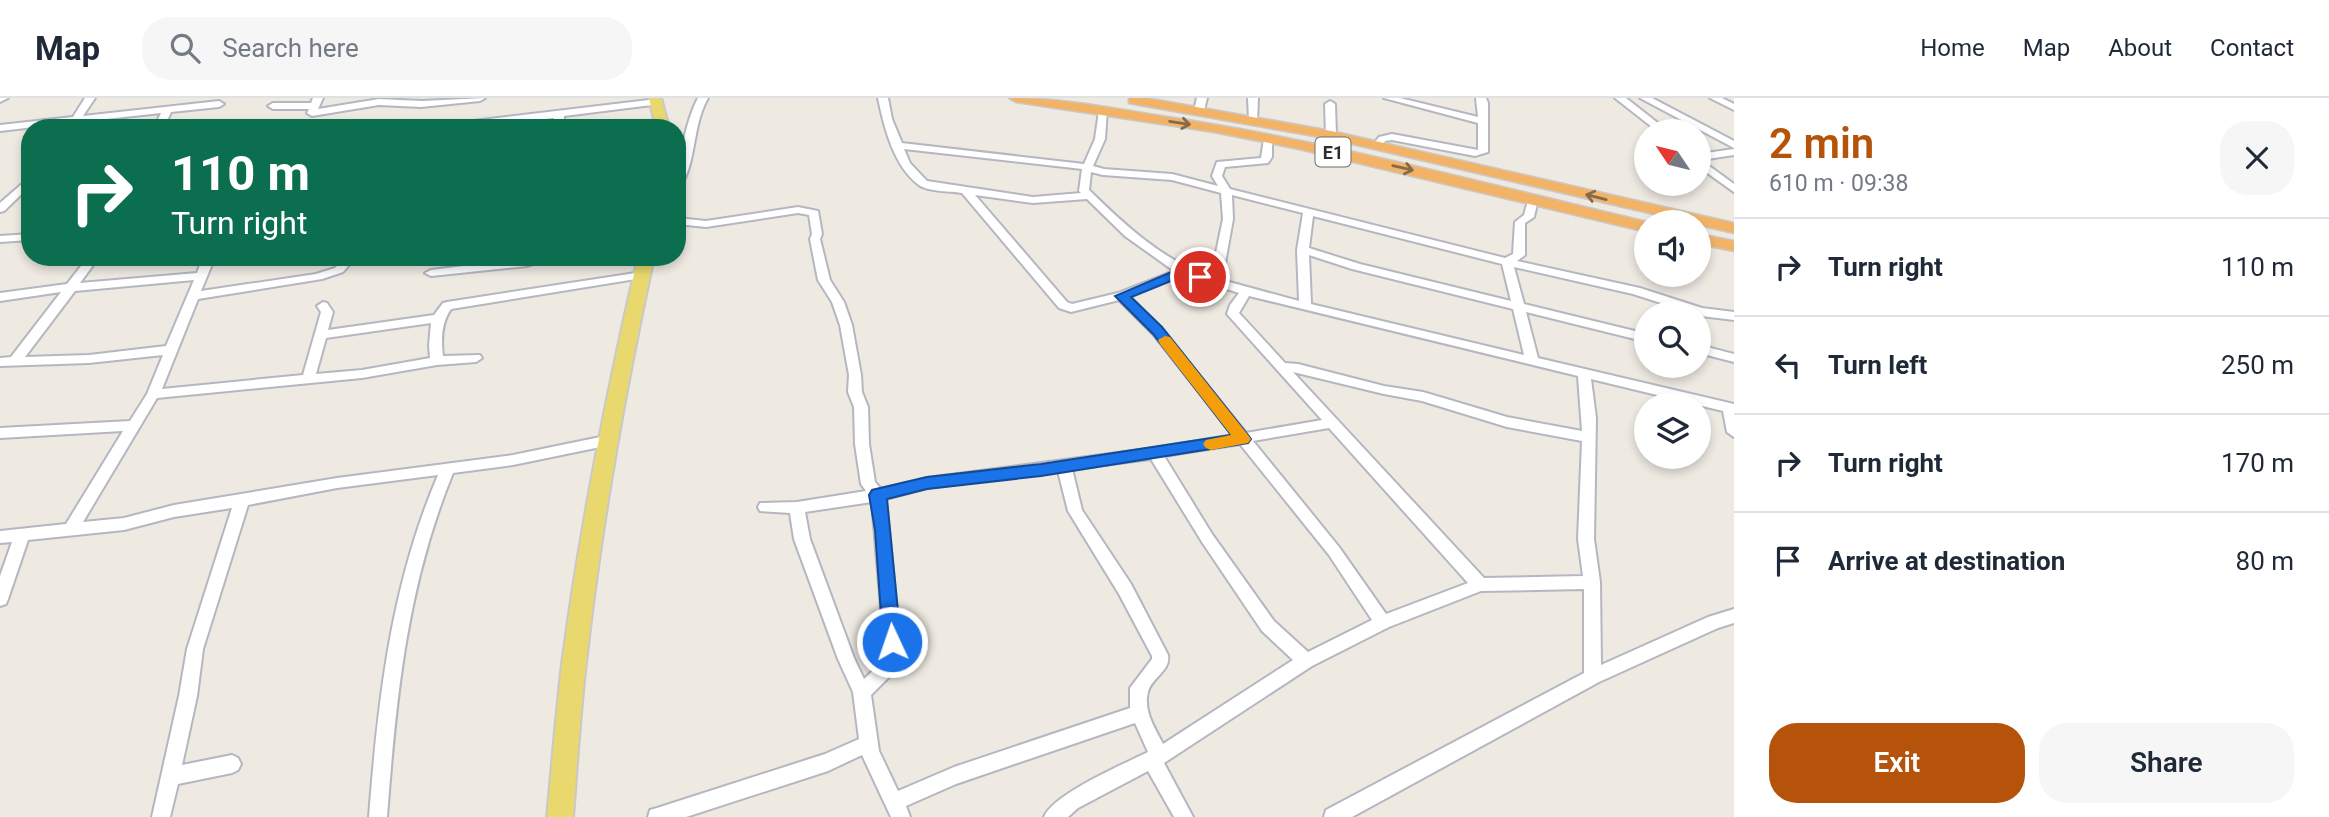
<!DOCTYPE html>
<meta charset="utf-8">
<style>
:root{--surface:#fff;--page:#f6f6f7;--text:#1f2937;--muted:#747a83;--line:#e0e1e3;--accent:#b45309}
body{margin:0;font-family:Roboto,sans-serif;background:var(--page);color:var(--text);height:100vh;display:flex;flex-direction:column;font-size:26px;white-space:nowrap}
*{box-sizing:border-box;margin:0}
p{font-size:23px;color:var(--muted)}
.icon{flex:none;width:38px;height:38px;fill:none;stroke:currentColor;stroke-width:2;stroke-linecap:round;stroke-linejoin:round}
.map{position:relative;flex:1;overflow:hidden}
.drawer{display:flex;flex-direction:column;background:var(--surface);width:595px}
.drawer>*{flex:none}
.banner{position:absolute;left:21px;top:21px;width:665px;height:147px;border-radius:28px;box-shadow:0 4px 10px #0003;background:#0b6e4f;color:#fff;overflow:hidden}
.needle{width:46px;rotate:305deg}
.fabs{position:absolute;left:1634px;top:21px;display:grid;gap:14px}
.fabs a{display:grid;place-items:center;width:77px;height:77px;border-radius:50%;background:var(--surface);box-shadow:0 4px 10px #0003;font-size:35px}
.pin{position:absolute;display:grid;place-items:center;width:60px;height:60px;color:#fff;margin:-30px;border:4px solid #fff;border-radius:50%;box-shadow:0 2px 7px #0007}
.me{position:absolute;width:77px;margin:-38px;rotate:357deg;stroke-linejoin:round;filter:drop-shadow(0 0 5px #0008)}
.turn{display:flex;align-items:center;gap:24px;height:147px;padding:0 35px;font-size:32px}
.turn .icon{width:91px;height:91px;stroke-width:2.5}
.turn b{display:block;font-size:49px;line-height:60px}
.round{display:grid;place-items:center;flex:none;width:74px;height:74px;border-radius:28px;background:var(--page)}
.head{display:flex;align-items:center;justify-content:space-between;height:119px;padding:0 35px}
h1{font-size:42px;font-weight:600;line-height:52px;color:var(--accent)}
.button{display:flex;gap:14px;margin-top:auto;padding:14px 35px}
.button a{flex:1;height:80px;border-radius:28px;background:var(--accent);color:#fff;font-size:28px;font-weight:600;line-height:80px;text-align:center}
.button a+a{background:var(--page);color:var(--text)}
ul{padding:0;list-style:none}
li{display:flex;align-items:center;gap:21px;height:98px;padding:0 35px;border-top:2px solid var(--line)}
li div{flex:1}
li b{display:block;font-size:26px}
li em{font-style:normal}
header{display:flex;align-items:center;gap:42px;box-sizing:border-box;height:98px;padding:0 35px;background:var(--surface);border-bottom:2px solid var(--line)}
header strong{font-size:33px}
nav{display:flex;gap:38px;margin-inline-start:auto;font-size:24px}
.search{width:490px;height:63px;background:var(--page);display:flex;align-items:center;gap:18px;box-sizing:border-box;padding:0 24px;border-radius:28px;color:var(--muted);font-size:26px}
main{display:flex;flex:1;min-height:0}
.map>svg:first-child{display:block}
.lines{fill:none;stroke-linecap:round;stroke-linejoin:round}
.minor-casing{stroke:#b5b6c0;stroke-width:4}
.major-casing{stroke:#c9c9c9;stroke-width:4}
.highway-casing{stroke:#c9c9c9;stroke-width:3}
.minor{fill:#fff;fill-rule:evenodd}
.major{fill:#e8d86d;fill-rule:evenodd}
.highway{fill:#f3b367;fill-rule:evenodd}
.oneway{stroke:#876a48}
.route{fill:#1a73e8;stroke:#114b97;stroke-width:2}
.slow{fill:#f59e0b}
.labels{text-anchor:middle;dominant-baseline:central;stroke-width:5;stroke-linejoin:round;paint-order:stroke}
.shield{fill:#fff;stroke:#6d6d6d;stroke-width:2}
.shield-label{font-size:18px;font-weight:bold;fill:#2e2e2e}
</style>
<header>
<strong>Map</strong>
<div class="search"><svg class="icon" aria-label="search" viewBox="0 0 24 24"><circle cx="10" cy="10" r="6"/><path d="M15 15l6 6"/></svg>Search here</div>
<nav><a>Home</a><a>Map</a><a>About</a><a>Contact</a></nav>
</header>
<main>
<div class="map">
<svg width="1734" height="719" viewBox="0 0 1734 719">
<rect width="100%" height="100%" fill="#eeeae2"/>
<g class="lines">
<!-- minor casing -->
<g class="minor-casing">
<path id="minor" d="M0 0H8L0 4Z
M85 0H95L83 18 219 3 224 6 219 9 171 14 164 30H154L161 15 79 24 73 29 69 25 0 33V27L73 19Z
M313 0H323L318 11 379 1 422 3 485 0 480 3 421 9 379 7 312 18 307 15 309 11H273L268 8 273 5H311Z
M698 0H708C692 28 697 61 681 88L677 89C677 66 687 20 698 0Z
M878 0H888L892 21 902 45 1084 66 1095 41 1099 13 1107 11 1105 41 1093 68 1104 71 1172 76 1218 88 1212 78 1217 64 1261 60 1264 41 1272 39V59L1268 65 1225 69 1222 78 1230 91 1505 160 1513 156 1515 124 1524 117 1529 99H1537L1538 101 1534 119 1525 125V157L1517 163 1640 190 1702 210 1734 214V222L1701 218 1699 215H1692L1633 196 1514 169 1524 206 1647 236V244L1526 214 1538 260 1734 306V339L1727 334 1723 313 1591 281 1596 320 1594 441 1600 484 1601 567 1708 519 1734 511V525L1718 530 1599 584 1352 719H1324L1326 712 1584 575V491L1481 493 1389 529 1312 568 1164 665 1193 719H1174L1148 673 1078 710 1068 719H1044C1053 696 1124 666 1148 654L1135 625 956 686 906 708 910 719H891L862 657 828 673 686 719H648L650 712 657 710 825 656 859 641 853 594 838 561 794 441 790 415 760 413 758 409 760 405 797 404 866 393 861 386 855 346 854 309 848 294 849 277 840 227 832 204 818 182 810 141 812 136 809 117 798 115 706 129 677 126V120L706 123 798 109 818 113 822 136 820 141 830 182 844 204 852 227 861 277 862 294 868 309 869 346 875 384 881 391 927 380 1155 350 1233 337 1153 236 1119 202 1071 214 1059 210 962 95C950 93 929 94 919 87 894 69 884 29 878 0ZM904 51 1082 71 1079 93 1081 95 1033 99 927 83 910 65ZM1091 74 1103 77 1172 82 1221 95 1223 121 1211 179C1162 162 1126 128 1089 92ZM975 97 1033 105 1087 101 1125 138 1174 173 1118 195 1072 206 1067 204ZM1232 97 1303 115 1297 152 1299 203 1222 182 1233 121ZM1313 118 1502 166 1511 203 1360 166 1309 150ZM1309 157 1352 171 1513 211 1524 257 1311 206ZM1183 177 1239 195 1230 207 1227 216 1322 322 1246 335 1161 230 1130 199ZM1249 198 1578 278 1582 333 1507 319 1423 294 1384 288 1298 266 1285 265 1239 215ZM1293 274 1384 296 1422 303 1507 329 1582 343 1578 441 1583 478 1484 480ZM1329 330 1468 485 1386 516 1339 449 1253 343ZM1240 346 1329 457 1372 522 1308 554 1274 523 1212 436 1164 358ZM1151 361 1202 444 1262 533 1293 562 1163 646C1155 630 1143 613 1148 594 1151 580 1171 573 1168 557L1131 486 1082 412 1072 371ZM1058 373 1068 413 1119 496 1152 558V561L1130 590V610L954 669 898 693 879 653 871 597 891 577 900 544 886 401 927 390ZM872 404 884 544 878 568 864 581 854 560 810 441 805 414Z
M1197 0H1207L1204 12 1199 15 1194 12Z
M1248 0H1258L1257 24 1249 22Z
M1384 0H1400L1478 19 1476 0H1486L1488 5V54L1475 58 1392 42 1385 43 1380 50H1374L1372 48 1379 39 1392 36 1478 52V25Z
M1615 0H1626L1668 33H1657Z
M1640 0H1652L1734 43V50Z
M1710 0H1722L1734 6V12Z
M657 1 662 4 660 6 564 18V26L586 25 588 27 583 30H554V20L467 30H435L440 27Z
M1330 3 1335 6 1336 37 1331 40 1326 37 1325 6Z
M1734 51V57L1701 62 1734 86V94L1699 69V56Z
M30 79V88L4 113 0 114V105Z
M30 136V142L0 144V138Z
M88 159H99L80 185 197 175 203 159H215L201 193 316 176 335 170 345 159H356L343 174 322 181 198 201 162 291 303 277 321 214 317 208 323 204 327 205 333 214 328 232 434 217 443 205 447 204 642 174 648 177 642 180 451 211C441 225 441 242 443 258L480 257 482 260 476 264 437 267 362 280 157 300 83 424 124 420 174 407 337 380 513 357 610 337 615 339 617 342 610 347 513 367 453 375C407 487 396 599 387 719H369C378 601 391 487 438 377L337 390 248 407 203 551 197 598 182 667 232 657 238 660 241 666 238 672 232 675 178 686 170 719H152L179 598 187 551 232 410 174 419 124 432 28 442 8 501 6 506 0 508V478L12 444 0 445V433L66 426 123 333 0 340V330L130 323 147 296 163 257 89 265 0 268V260L11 259 61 194 0 203V195L67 186ZM194 182 166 248 89 257 25 259 75 193ZM431 225 429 247 430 260 362 272 316 276 326 240Z
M535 159H553L527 168 431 178 425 175 431 172Z
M1699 247 1734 256V264L1699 255Z"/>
</g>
<!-- major casing -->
<g class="major-casing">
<path id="major" d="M649 0H661L669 30H656Z
M638 159H654C625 293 601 429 586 565 580 616 577 668 573 719H547C552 668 556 617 562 566 580 429 607 293 638 159Z"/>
</g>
<!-- highway casing -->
<g class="highway-casing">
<path id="highway" d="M1009 0C1060 0 1111 10 1161 18 1325 42 1486 86 1647 124V134L1299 51 1214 34 1016 4Z
M1129 0H1146L1331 33 1734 125V135L1699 127V124H1688L1331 41 1134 6 1129 5Z
M1699 136 1734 143V153L1699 146Z"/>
</g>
<!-- minor -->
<use href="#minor" class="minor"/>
<!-- major -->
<use href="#major" class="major"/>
<!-- highway -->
<use href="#highway" class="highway"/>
</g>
<!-- one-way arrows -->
<defs><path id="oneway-shaft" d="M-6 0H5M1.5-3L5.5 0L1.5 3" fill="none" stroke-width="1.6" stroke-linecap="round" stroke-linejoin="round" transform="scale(1.75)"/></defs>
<g class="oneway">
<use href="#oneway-shaft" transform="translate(1180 25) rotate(9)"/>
<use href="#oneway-shaft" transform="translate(1403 70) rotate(13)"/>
<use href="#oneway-shaft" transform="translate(1596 99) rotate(-166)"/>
</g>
<!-- route -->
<path class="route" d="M1183 169 1206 179 1200 183 1183 178 1131 199 1162 229 1248 337 1251 341 1248 345 1041 378 927 391 887 401 901 544 899 549 892 552 885 549 883 544 875 432 869 397 872 392 927 379 1041 366 1231 337 1153 236 1115 198Z"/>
<!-- slow -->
<path class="slow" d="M1165 238 1170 239 1248 337 1251 341 1248 345 1211 352 1206 350 1203 346 1206 342 1231 337 1160 246 1158 242Z"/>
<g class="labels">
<!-- shield labels -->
<rect class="shield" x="1315.5" y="39.5" width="35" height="29" rx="5"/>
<g class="shield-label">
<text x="1333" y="54">E1</text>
</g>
</g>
</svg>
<div class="fabs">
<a><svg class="needle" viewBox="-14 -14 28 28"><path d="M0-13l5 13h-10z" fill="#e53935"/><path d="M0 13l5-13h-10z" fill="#747a83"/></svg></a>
<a><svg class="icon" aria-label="sound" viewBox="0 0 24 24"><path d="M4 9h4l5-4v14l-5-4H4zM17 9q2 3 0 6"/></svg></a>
<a><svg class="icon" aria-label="search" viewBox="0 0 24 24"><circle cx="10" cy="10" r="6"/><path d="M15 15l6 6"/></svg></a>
<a><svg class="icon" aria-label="layers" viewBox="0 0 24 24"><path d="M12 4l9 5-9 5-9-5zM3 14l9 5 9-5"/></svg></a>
</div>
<div class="pin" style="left:1200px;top:179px;background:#d93025"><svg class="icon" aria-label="arrive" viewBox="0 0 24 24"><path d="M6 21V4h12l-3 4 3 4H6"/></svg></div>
<svg class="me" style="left:892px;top:544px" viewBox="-20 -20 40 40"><circle r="17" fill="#1a73e8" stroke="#fff" stroke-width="3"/><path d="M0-11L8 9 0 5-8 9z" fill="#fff"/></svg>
<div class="banner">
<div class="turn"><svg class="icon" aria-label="right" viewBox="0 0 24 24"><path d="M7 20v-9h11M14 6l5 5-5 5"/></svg><div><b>110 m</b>Turn right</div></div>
</div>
</div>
<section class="drawer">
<div class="head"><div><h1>2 min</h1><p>610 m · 09:38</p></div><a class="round"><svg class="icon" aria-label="close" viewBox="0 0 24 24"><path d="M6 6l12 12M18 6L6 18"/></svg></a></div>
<ul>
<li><svg class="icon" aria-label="right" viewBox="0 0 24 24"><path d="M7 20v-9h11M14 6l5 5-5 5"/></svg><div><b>Turn right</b></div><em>110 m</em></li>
<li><svg class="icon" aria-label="left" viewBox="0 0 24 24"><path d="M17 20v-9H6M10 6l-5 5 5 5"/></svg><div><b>Turn left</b></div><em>250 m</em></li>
<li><svg class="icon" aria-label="right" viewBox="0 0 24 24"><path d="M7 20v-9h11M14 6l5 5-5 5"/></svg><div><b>Turn right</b></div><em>170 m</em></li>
<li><svg class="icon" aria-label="arrive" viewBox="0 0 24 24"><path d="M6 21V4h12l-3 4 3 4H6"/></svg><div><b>Arrive at destination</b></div><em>80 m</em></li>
</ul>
<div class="button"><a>Exit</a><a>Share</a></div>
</section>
</main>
